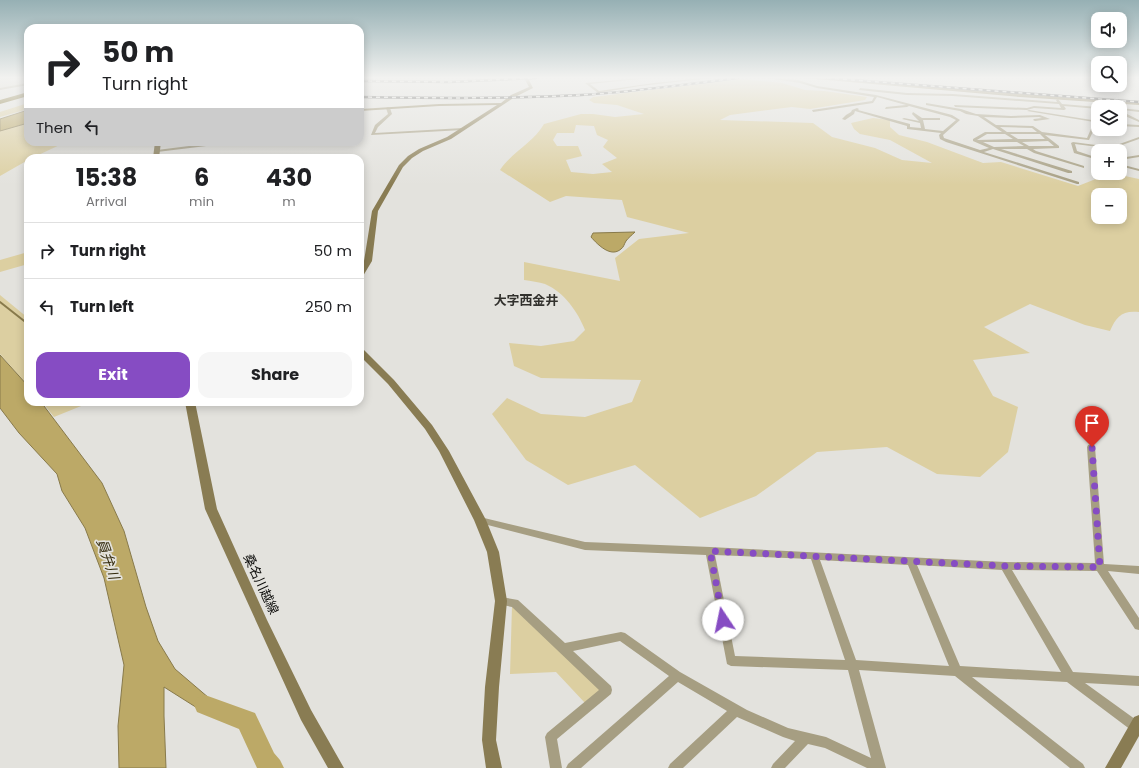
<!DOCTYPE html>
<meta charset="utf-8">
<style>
:root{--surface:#fff;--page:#f6f6f6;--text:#202124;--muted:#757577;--line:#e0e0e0;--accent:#864cc3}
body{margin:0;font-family:Poppins,"Noto Sans JP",sans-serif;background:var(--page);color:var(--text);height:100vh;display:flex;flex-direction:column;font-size:15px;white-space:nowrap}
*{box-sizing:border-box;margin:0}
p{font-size:13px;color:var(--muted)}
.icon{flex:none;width:22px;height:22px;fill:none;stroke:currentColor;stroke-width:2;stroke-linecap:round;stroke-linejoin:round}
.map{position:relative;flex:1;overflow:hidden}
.details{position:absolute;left:24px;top:154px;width:340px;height:252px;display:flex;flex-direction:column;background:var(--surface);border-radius:12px;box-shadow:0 2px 10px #0003}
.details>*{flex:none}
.guide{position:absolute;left:24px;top:24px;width:340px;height:122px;border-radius:12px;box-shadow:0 2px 10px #0003;background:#fff;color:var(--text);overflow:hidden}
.fabs{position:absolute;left:1091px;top:12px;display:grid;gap:8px}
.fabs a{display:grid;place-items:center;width:36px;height:36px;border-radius:8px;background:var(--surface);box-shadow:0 2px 10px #0003;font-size:20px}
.pin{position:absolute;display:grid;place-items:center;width:34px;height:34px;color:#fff;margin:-41px -17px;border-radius:50% 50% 50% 0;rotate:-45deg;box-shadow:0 0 4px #0007}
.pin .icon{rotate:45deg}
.me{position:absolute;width:44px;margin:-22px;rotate:349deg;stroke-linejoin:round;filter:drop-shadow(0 0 3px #0008)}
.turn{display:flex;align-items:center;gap:14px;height:84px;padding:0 12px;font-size:18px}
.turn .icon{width:52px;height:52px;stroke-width:2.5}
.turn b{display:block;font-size:28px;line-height:34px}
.then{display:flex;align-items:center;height:38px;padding:0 12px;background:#0003;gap:8px;font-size:15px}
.eta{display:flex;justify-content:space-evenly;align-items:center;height:68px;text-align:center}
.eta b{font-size:24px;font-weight:700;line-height:28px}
.primary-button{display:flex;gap:8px;margin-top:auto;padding:8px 12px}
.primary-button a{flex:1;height:46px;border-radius:12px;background:var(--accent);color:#fff;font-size:16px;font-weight:700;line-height:46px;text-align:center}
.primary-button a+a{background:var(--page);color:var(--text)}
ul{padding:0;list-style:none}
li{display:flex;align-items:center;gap:12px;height:56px;padding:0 12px;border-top:1px solid var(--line)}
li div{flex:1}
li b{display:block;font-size:15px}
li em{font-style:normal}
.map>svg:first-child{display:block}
.built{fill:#d9d6c9}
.green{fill:#dccfa1;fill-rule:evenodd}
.water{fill:#bca967;stroke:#887a4b}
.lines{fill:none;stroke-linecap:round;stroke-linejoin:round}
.stream{stroke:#887a4b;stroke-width:2}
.river{fill:#bca967;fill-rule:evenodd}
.street{fill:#a69e82;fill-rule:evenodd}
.secondary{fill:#897c53;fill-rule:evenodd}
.highway{fill:#624f01;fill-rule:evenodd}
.rail-casing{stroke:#363633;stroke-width:2.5}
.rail{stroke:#e3e2dd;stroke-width:1.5;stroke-dasharray:4;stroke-linecap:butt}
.route{stroke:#864cc3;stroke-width:7;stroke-dasharray:0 12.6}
.labels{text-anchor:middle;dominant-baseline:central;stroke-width:3.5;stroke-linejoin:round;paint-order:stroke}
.quarter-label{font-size:13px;font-weight:bold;fill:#32312d;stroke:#e3e2dd}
.near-street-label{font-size:13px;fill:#0d0d0b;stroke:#e3e2dd}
.near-water-label{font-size:14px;font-style:italic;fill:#32290b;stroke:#e3e2dd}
</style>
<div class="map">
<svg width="1139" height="768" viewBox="0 0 1139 768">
<rect width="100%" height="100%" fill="#e3e2dd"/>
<!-- built -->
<path class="built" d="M0 78H14L9 80 28 84 0 89Z"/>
<!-- green -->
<path class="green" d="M742 79 782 83 805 90 824 91 867 97 865 100 810 109 792 107 730 115 720 120 813 123 832 137 875 148 902 160 932 163 890 140 860 134 854 129 851 123 873 118 890 120V127L899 135 927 142 983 163 1001 162 1078 186 1111 173 1139 179V312C1122 310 1116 317 1110 331L1085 325 1030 304 984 327 1030 353 973 360 993 396 1018 407 1008 452 980 477 937 474 887 447 817 452 756 496 700 518 635 465 568 485 526 460 492 414 507 398 541 414 585 417 632 402 641 380 541 378 514 366 509 343 541 346 574 341 585 330C578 312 564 292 545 284 539 282 531 281 524 280V262L620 281 615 258 639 239 689 233 627 217 622 200 566 196 550 202 500 170C512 152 533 143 544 124L581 114H593L615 117 644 114 617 105 594 103 589 100 593 97ZM576 125 594 126 597 135 608 140 603 147 617 158 602 164 612 172 593 174 571 172 566 160 582 156 578 146H557L553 140 557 133H574ZM1098 195H1120V217H1098Z
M28 103V109L0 117V112Z
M28 123V142H66L32 158H28V160L0 176V131Z
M28 252V264L0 272V260Z
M0 295 28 318V386L0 354Z
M42 402H91L54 417Z
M512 606 601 690 585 703 556 672 510 674Z"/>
<!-- water -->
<path class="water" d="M28 110V123L0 131V119Z
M635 232C632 235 628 238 626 241 624 244 624 247 621 249 611 258 598 245 591 237L593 233Z
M0 355 28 386V402H41L102 483 124 531 146 607 158 641 175 669 209 698 202 711 164 687V716L166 768H119L118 726 124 665 104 578 85 528 62 491 57 474 19 433 0 408Z"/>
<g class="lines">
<!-- stream -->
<path class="stream" d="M0 302 28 324"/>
<!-- river -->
<path class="river" d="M205 695 255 713 274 753 280 760 284 768H257L239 729 197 712 194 705 197 698Z"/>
<!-- street -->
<path class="street" d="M641 78H649L590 84 599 91 654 83 703 78H711L640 86 598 93 585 83Z
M767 78 798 80 817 86 876 95 952 115 960 120 943 135 944 138 980 150 989 148 973 141V139L985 132H1002L978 116 966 114 960 111 926 105V103L961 109 976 114 1011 116 1040 115 1050 119 1035 121 1033 120 1034 119 1042 118 1039 117 1011 118 984 117 996 125 1033 126 1042 132 1087 138 1094 122 1027 111 1029 110 1098 121 1089 140 1045 135 1059 146V148L1033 149 1036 151 1084 166V168L1034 153 1027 149H1001L1072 171V173H1068L993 149 984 152 1079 182V184H1077L946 142 940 139 939 135 941 133 907 129V126L855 111 854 114 845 120 842 119 846 115 851 112 852 110 857 108 859 109 858 110 910 124V127L921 128 920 123 902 119 904 118 919 121 912 114 913 112 922 118H940V120H923L925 129 943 131 956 120 950 117 909 106 907 107 885 109 886 107 906 105 877 97 873 103 813 112 812 110 872 101 874 97 817 88 800 83ZM1000 127 1032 128 1037 132H1007ZM987 134H1005L1013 139 977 140ZM1010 134H1040L1045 139H1018ZM1048 141 1054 146H1029L1022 142ZM983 142H1017L1024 146 994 147Z
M28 83V85L0 90V88Z
M860 88 907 93 953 94 1057 102 1056 100 1058 99 1062 104 1098 107V109L1064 106 1066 109 1064 110 1034 108 1027 110 955 107 954 105 1027 108 1034 106 1061 108 1059 104 953 96 907 95 859 90Z
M388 107 390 108 392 114 378 127 375 133 463 128 465 129 463 130 371 135 375 125 388 114 386 108Z
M1120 108 1139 110V112L1123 110 1127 114 1139 120V122L1125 116 1120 111Z
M1120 124 1139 125V127L1120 126Z
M1139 137V139L1108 150 1106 148 1075 144 1077 151 1098 158V160L1074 153 1071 143 1073 142 1111 147Z
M221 142H233L231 143 157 152 155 151 157 150Z
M1139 155V157L1120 160V158Z
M1120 164 1139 169V171L1120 166Z
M1091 444 1094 445 1095 447 1104 564 1139 566V574L1108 571 1139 618V630L1135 629 1097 571 1012 570 1073 672 1139 676V686L1085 683 1139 722V735L1135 733 1067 682 972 677 1083 764 1085 768H1070L955 676 859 670 886 768H867L825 748 808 744 785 768H771L773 764 795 741 783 737 737 717 683 768H668L670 764 727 711 678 682 581 768H566L568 764 669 676 620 641 573 651 611 686 612 690 611 694 557 739 562 768H550L545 737 547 733 599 690 512 607 498 604 496 601 498 598 501 597 518 600 565 643 621 632 625 633 680 672 747 710 788 728 826 737 871 758 848 670 731 666 727 664 706 555 585 550 480 523 477 522 476 520 477 518 480 517 585 542 710 547 1005 562 1095 563 1087 447 1088 445ZM715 555 811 559 845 660 735 656ZM820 560 908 565 949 666 856 660ZM917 565 1002 570 1061 672 960 666Z"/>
<!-- secondary -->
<path class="secondary" d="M524 78H528L533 88 515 97 451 139 423 151 412 158 403 167 378 211 372 261 363 276H360V268L364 261 372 211 399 165 408 156 419 149 447 137 497 105 439 106 360 111V109L439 104 501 103 511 95 529 87Z
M804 78H817C924 86 1031 95 1139 103V105L1020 97Z
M155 142H161L159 158H153Z
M360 348 363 349 394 380 432 425 449 451 486 520 499 552 507 601 499 687 496 740 502 768H486L482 740 485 687 495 601 487 552 474 520 439 451 425 429 388 384 360 356Z
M185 402H195L217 509 267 620 311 710 344 768H328L301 720 205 509Z
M1139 715V736L1121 768H1105L1134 717Z"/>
<!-- highway -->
<path class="highway" d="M28 92V96L0 104V100Z"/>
<!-- rail casing -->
<g class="rail-casing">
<path id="rail" d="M827 78 1139 102
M360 81 449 82 536 78
M360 97C434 98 508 99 581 95 634 92 686 84 738 78"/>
</g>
<!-- rail -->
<use href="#rail" class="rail"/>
</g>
<!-- sky -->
<linearGradient id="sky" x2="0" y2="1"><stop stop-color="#96b0b4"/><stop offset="0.42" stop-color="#f2f2f0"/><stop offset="1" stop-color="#f2f2f0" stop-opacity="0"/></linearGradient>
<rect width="1139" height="185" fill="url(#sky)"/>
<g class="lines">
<!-- route -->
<path class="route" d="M723 620 710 551 1005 566 1100 567 1092 447"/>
</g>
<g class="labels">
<!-- quarter labels -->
<g class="quarter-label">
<text x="526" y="300">大字西金井</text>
</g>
<!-- near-street labels -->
<g class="near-street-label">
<text transform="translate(261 584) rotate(65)">桑名川越線</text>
</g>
<!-- near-water labels -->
<g class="near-water-label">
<text transform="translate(108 559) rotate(71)">員弁川</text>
</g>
</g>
</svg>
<div class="fabs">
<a><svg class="icon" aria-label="sound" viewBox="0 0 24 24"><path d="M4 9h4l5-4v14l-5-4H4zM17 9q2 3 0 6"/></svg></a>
<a><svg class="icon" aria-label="search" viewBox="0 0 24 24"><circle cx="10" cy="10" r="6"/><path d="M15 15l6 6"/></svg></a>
<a><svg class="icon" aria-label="layers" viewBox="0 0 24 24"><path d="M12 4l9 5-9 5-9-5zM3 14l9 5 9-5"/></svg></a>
<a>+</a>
<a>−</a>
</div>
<div class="pin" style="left:1092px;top:447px;background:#d93025"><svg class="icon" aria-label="arrive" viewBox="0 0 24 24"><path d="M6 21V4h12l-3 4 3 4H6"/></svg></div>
<svg class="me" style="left:723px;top:620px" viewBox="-20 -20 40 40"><circle r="19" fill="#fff"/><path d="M0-13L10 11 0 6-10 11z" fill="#864cc3"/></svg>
<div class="guide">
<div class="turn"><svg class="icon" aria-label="right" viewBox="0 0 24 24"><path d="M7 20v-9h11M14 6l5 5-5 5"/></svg><div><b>50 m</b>Turn right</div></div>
<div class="then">Then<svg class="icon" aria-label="left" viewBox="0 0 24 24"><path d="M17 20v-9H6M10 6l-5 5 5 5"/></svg></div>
</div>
<section class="details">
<div class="eta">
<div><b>15:38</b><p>Arrival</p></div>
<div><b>6</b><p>min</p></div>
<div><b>430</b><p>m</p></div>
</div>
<ul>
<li><svg class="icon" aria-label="right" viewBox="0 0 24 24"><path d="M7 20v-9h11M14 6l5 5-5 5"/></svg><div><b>Turn right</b></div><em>50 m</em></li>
<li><svg class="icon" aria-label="left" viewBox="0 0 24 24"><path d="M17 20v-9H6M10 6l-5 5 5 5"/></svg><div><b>Turn left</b></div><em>250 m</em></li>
</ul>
<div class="primary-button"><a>Exit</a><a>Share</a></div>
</section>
</div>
